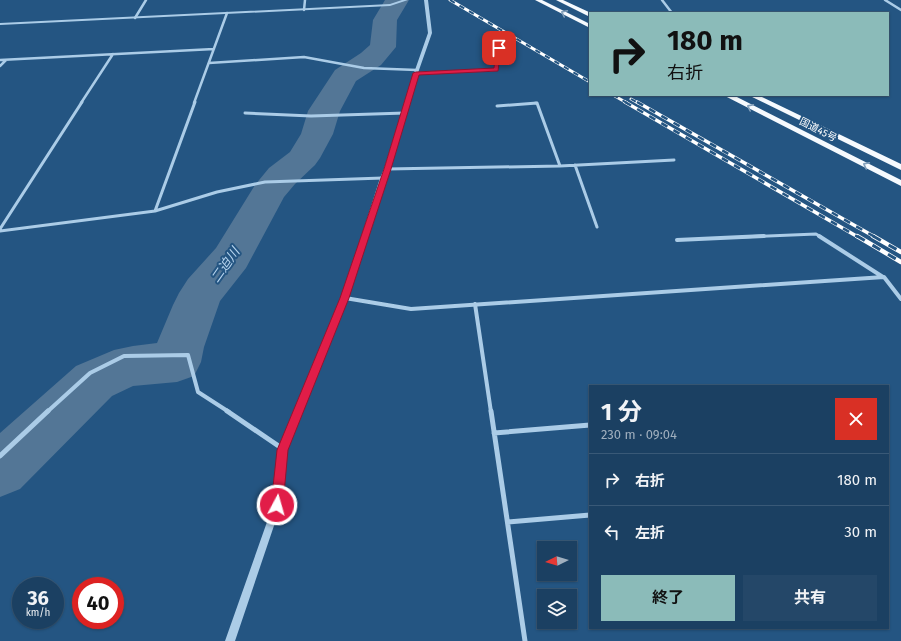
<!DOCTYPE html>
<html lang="ja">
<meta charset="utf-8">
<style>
:root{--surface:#1b4062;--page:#244768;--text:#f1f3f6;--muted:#a0afbe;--line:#395977;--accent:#8bbbb9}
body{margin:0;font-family:"Fira Sans","Noto Sans JP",sans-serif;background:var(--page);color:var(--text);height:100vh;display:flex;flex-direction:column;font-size:15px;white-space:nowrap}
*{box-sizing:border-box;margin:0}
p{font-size:13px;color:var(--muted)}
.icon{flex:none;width:22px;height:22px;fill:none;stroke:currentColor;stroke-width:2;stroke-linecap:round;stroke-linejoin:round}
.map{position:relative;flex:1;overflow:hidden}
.drawer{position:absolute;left:589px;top:385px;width:300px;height:244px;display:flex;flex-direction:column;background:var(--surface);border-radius:0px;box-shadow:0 1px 3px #0004,0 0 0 1px var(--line)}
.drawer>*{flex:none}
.banner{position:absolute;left:589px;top:12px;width:300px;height:84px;border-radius:0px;box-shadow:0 1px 3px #0004,0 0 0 1px var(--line);background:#8bbbb9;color:#111;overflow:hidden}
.needle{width:26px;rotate:265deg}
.controls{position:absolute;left:537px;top:541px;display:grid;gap:8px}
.controls a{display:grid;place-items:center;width:40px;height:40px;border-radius:0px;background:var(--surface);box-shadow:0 1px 3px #0004,0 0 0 1px var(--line);font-size:20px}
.speed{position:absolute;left:12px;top:577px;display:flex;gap:8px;font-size:20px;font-weight:700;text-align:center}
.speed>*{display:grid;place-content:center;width:52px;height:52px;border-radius:50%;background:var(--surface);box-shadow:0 1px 3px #0004,0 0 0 1px var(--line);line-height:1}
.speed small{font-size:10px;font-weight:400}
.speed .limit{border:6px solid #d22;background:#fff;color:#111}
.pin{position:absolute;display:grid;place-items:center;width:34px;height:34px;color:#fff;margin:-17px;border-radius:8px;box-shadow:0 2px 6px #0006}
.me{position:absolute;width:44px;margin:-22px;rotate:6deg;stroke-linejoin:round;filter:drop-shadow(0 0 3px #0008)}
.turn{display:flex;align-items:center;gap:14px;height:84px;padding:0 12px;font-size:18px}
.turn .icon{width:52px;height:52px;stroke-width:2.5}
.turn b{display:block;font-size:28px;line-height:34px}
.round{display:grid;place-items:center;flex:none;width:42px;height:42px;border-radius:0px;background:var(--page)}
.summary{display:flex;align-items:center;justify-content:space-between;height:68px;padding:0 12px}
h1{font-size:24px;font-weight:700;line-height:30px}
.button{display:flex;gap:8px;margin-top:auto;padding:8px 12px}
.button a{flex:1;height:46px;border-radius:0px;background:var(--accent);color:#111;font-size:16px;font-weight:700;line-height:46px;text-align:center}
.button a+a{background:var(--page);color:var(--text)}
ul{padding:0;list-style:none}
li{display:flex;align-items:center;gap:12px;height:52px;padding:0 12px;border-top:1px solid var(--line)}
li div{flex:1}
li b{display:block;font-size:15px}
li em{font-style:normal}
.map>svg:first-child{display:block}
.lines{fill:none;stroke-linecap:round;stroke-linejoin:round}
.river{fill:#537696;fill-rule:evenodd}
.service{stroke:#abcce7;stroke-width:2}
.minor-far3{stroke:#abcce7;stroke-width:2.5}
.minor-far2{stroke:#abcce7;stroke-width:3}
.minor-far1{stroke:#abcce7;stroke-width:4}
.minor{stroke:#abcce7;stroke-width:5}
.tertiary{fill:#abcce7;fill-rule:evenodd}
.trunk{fill:#f6fafe;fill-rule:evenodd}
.rail-far2-casing{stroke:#fff;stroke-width:3}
.rail-far1-casing{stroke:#fff;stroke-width:3.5}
.rail-casing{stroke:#fff;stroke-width:4.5}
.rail-far2{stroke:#245582;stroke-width:2;stroke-dasharray:5.5;stroke-linecap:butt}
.rail-far1{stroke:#245582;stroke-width:2.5;stroke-dasharray:7;stroke-linecap:butt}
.rail{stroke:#245582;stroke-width:3;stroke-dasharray:9;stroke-linecap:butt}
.oneway{stroke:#829fba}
.route{fill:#e11d48;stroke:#92132f}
.labels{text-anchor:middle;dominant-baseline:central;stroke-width:4;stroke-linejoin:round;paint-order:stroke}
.far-street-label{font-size:10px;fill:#fff;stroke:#245582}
.water-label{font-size:13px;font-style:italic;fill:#b7d5ef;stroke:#245582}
</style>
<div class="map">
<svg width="901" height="641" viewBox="0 0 901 641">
<rect width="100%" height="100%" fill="#245582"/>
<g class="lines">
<!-- river -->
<path class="river" d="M385 0H409L397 20 396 47 381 65 356 81 340 111 333 134 320 158 315 165 295 184 284 197 246 268 220 301 204 347 201 362 194 376 177 382 133 386 112 396 20 489 0 497V433L76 366 114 350 133 346 157 343 173 305 179 293 188 279 216 248 255 185 269 168 290 152 301 134 308 111 335 70 361 53 370 45 373 20Z"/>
<!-- service -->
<path class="service" d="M416 73 496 70 499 48"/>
<!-- minor-far3 -->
<path class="minor-far3" d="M662 0 672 13
M885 0 901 10
M304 10 305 0
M135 18 146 0
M0 60 214 49
M209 63 304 57 364 68 417 70
M0 66 6 60
M81 103 113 54
M194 103 227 13
M535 103H537"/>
<!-- minor-far2 -->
<path class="minor-far2" d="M497 106 537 103 560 166
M245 113 311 116 405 113
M575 165 597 227
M387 169 560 166 674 160
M155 211 195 102
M0 229 82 102
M0 231 155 211 217 192 265 182 383 178
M741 237 816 234 821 237"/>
<!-- minor-far1 -->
<path class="minor-far1" d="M819 236 883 277
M677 240 764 236
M345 298 411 309 884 277 901 299
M475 304 491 412
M47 412 90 373 124 356 188 355 198 392 229 412"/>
<!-- minor -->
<path class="minor" d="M227 411 283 449
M491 411 525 641
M494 433 590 425
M0 456 48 411
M508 522 590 515"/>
<!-- tertiary -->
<path class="tertiary" d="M402 0H408L390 6 0 25V23L390 4Z
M424 0H428L432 33 419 70 390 169 386 178 348 298 287 449 281 505 235 641H225L273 505 279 449 342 298 380 178 384 169 415 70 428 33Z"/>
<!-- trunk -->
<path class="trunk" d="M535 0H542L590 24V28Z
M556 0H563L591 13 590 17Z
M723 95H733L901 180V186Z
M748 95H758L901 164V170Z"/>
<!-- rail-far2 casing -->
<g class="rail-far2-casing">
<path id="rail-far2" d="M450 0 590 82
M613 95 627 103
M631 99 638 103"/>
</g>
<!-- rail-far1 casing -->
<g class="rail-far1-casing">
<path id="rail-far1" d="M625 102 858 237
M637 102 875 237"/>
</g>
<!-- rail casing -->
<g class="rail-casing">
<path id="rail" d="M857 236 901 262
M873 236 901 252"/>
</g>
<!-- rail-far2 -->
<use href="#rail-far2" class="rail-far2"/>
<!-- rail-far1 -->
<use href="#rail-far1" class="rail-far1"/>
<!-- rail -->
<use href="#rail" class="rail"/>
</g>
<!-- one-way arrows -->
<defs><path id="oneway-chevron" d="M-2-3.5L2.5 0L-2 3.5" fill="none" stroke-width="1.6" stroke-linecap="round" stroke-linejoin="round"/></defs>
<g class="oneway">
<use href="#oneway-chevron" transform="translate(564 13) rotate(-153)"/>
<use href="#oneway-chevron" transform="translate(750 107) rotate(-153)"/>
<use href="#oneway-chevron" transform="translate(866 165) rotate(-153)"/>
</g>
<!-- route -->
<path class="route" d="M499 46 501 48 498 71 419 75 391 169 349 298 288 450 283 505 281 509 277 511 273 509 271 505 277 450 340 298 384 169 413 73 416 72 494 68 496 48Z"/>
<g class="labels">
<!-- far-street labels -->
<g class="far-street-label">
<text transform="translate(818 130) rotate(27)">国道45号</text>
</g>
<!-- water labels -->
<g class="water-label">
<text transform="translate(225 265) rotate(-55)">二迫川</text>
</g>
</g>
</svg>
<div class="controls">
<a><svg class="needle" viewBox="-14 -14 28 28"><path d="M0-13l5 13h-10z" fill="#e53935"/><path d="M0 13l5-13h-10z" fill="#a0afbe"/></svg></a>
<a><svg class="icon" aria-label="layers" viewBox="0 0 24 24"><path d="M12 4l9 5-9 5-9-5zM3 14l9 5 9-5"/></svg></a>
</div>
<div class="speed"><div>36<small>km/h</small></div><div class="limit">40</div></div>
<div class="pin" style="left:499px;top:48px;background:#d93025"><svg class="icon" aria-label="arrive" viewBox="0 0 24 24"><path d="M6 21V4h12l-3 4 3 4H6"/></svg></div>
<svg class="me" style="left:277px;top:505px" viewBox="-20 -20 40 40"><circle r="17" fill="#e11d48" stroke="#fff" stroke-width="3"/><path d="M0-11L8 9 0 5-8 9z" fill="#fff"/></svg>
<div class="banner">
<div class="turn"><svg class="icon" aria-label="right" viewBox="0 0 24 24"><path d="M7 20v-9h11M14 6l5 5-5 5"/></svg><div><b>180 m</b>右折</div></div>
</div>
<section class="drawer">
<div class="summary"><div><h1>1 分</h1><p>230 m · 09:04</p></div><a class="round" style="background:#d93025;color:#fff"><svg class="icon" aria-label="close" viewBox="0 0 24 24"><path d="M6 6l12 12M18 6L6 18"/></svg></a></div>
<ul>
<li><svg class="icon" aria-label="right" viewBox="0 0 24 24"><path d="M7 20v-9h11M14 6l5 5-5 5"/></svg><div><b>右折</b></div><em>180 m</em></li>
<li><svg class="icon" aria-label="left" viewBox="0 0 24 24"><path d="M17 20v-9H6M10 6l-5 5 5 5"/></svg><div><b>左折</b></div><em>30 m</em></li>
</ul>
<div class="button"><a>終了</a><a>共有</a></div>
</section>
</div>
